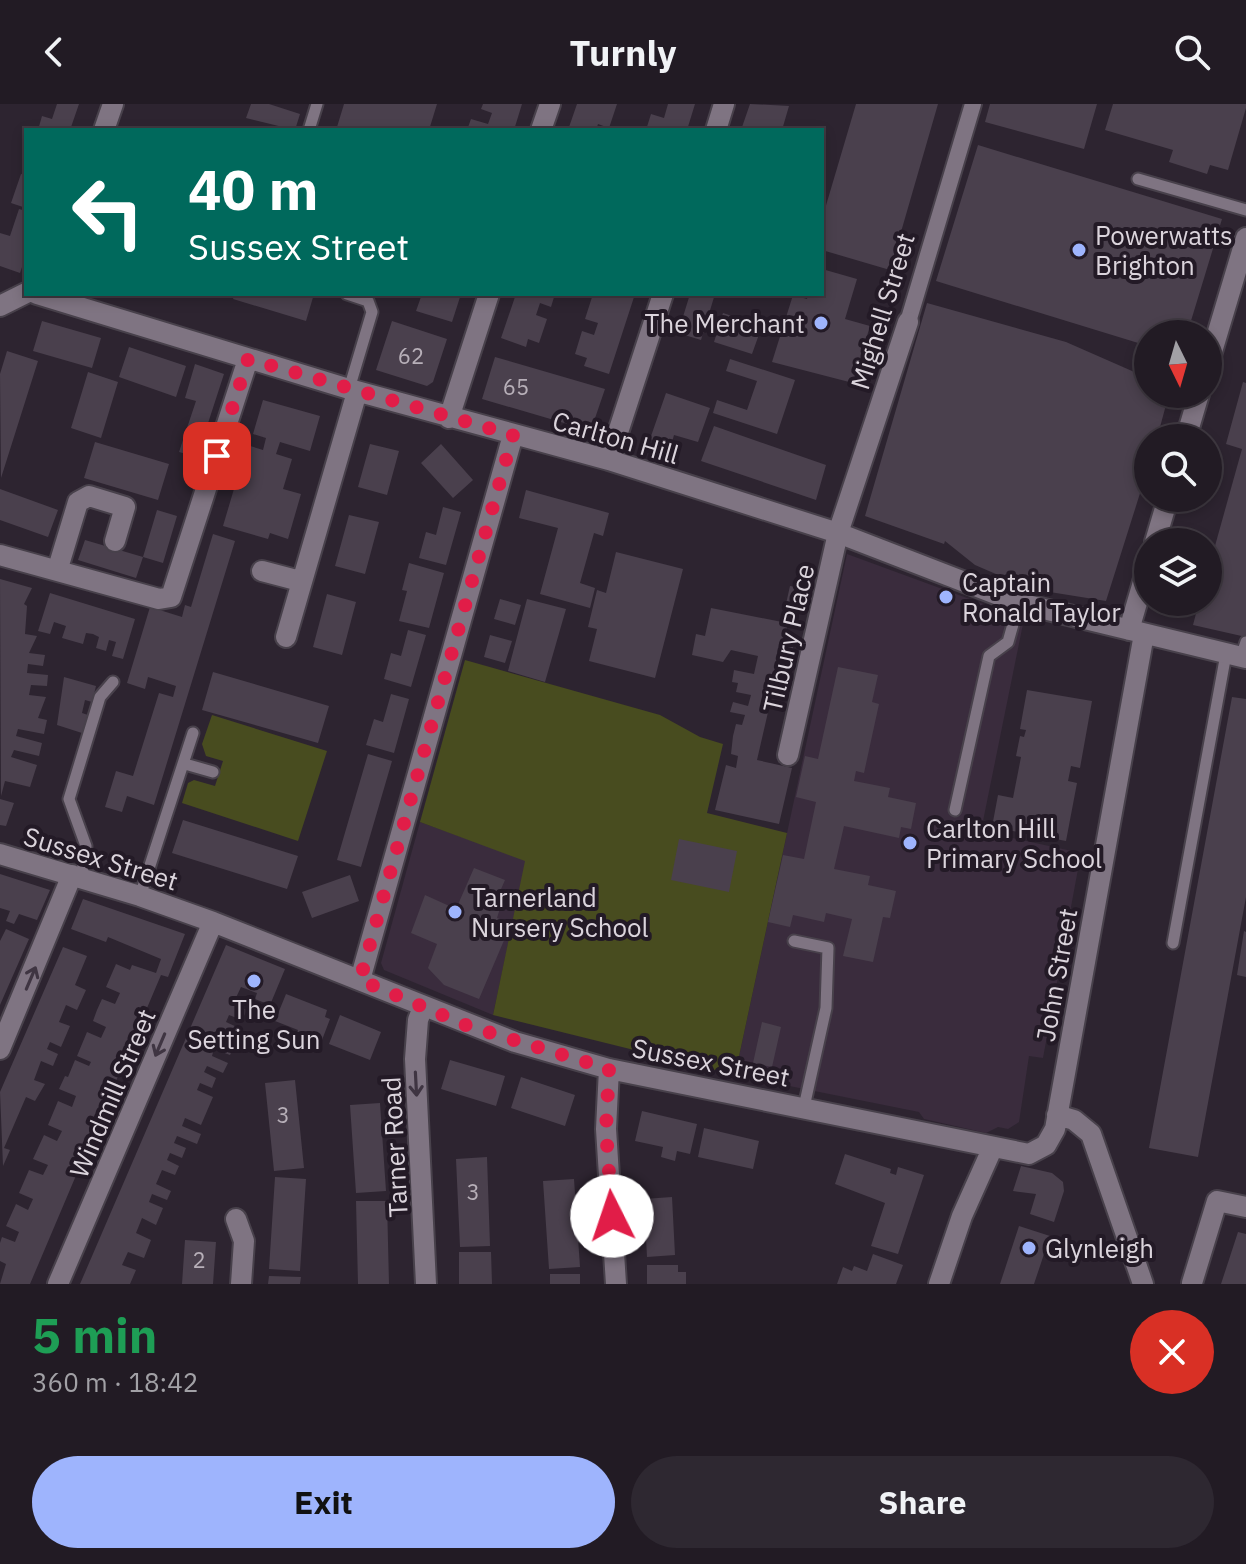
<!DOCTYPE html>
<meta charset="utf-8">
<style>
:root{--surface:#221b24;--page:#2e2831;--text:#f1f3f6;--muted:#a2a1a6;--line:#3f3941;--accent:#9eb4fd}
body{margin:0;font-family:"IBM Plex Sans",sans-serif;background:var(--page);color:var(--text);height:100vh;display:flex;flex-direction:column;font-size:30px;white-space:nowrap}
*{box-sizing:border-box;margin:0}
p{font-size:26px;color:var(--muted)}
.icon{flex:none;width:44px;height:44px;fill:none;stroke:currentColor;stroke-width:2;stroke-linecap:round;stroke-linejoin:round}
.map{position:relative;height:1180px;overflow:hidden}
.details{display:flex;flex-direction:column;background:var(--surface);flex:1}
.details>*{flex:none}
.top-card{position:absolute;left:24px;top:24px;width:800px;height:168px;border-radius:0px;box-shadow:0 4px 12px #0003,0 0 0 2px var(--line);background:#00695c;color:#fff;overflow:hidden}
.needle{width:52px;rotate:175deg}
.fabs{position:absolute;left:1134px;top:216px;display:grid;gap:16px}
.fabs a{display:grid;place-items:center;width:88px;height:88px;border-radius:50%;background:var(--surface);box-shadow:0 4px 12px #0003,0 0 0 2px var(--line);font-size:40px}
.pin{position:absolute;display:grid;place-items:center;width:68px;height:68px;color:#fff;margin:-34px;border-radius:16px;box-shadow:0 4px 12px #0006}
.me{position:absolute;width:88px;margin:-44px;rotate:356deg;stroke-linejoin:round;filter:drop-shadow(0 0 6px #0008)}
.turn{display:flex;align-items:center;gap:28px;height:168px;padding:0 32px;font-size:36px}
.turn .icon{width:104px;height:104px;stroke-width:2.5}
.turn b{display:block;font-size:56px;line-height:68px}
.round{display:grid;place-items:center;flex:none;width:84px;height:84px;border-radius:42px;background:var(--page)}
.overview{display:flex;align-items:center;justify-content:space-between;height:136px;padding:0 32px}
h1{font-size:48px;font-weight:700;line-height:60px;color:#1e9e55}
.button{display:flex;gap:16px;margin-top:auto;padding:16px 32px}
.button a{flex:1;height:92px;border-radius:48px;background:var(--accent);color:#111;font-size:32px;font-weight:700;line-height:92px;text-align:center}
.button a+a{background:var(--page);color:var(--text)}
header{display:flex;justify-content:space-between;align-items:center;height:104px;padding:0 32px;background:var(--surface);font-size:36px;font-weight:700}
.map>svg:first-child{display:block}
.built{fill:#3a2c3d}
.green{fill:#484c1f}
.building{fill:#4a404d}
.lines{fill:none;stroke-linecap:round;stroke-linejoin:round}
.service-casing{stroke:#48414b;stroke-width:15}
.pedestrian-casing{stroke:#48414b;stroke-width:20}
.minor-casing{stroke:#48414b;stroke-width:24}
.service{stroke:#7f7482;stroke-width:11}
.pedestrian{stroke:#7f7482;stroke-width:16}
.minor{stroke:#7f7482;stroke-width:20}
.oneway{stroke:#3f3542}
.route{stroke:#e11d48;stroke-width:14;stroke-dasharray:0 25.2}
.poi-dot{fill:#9eb4fd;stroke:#231a26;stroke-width:3}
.labels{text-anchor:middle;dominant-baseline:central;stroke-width:8;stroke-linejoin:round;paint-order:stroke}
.number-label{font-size:22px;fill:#b7afb8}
.poi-label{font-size:26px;fill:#dbd4dc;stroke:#231a26;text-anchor:start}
.street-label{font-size:26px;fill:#dbd4dc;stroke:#231a26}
</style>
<header><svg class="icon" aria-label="back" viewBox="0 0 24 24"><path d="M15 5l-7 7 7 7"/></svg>Turnly<svg class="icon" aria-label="search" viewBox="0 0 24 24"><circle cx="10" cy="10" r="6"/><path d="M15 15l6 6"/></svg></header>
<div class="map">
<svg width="1246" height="1180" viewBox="0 0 1246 1180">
<rect width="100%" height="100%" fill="#2d2430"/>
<!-- built -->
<path class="built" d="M847 450 1024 515 981 727 1081 749 1043 954 1029 952 1019 1018 1008 1025 998 1023 986 1029 924 1015 919 1008 735 971Z
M420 718 526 756 493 911 384 866 381 859Z"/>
<!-- green -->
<path class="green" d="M465 556 660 611 700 633 723 640 707 709 787 729 735 971 493 911 525 757 420 718Z
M212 611 327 647 298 737 182 699 188 679 194 676 215 682 223 657 206 652 202 640Z"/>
<!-- building -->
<path class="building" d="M57 0H79L70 26H38L42 12 52 15Z
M251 0H269L300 10 295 26 246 14Z
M344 0H437L429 26H348L337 23Z
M483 0H522L514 26H467L471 15 488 20 492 9 481 5Z
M577 0H617L609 24 598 20 596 26H568Z
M668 0H695L687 26H646L651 10 664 14Z
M750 0 789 2 782 26H741Z
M856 0H938L890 166 822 146V115Z
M990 0H1097L1084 45 985 18Z
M1113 0H1246V4L1228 66 1210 61 1207 70 1169 58 1173 46 1105 26Z
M978 41 1222 115 1187 230H1148V242L936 177Z
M21 70 26 71V104L11 99Z
M19 105 26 107V151L20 169 0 162V129L10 132Z
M822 165 857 175 845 215 870 222 853 279 772 258 793 191 807 195 808 190H822Z
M235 190H314L306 217 233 195Z
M422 190H461L452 218 416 207Z
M516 190H555L551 203 540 199 536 211 547 215 539 239 528 235 526 243 501 234Z
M593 190 606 193 607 190H635L609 270 584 262 587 254 575 250 582 227 594 231 598 219 585 215Z
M690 190H715L701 236 678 229Z
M927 199 1066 238 1148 274V290H1169L1157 334H1148V364L1106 497 1031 485 975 461 945 437 944 440 865 412Z
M723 209 762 222 752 250 714 238Z
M42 217 101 234 92 264 33 247Z
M392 217 447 235 433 278 427 282 376 266Z
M129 243 186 262 176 293 119 273Z
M7 247 38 257 1 374 0 270Z
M495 253 605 285 592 323 588 326 482 295Z
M730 255 795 276 777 330 713 309 717 296 747 306 757 277 726 267Z
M195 260 224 270 197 353 179 348 196 297 185 294Z
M88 268 118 278 101 334 71 324Z
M1243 278 1246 279V533L1193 521 1199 498H1208V467L1242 345 1226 340Z
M666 289 710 304 698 338 674 331 671 342 650 335Z
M263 296 320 312 310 347 280 338 276 350 292 355 283 385 301 390 288 435 270 429 268 435 223 422 247 341 263 346 266 334 253 330Z
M714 322 826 361 816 396 701 357Z
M95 338 169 360 158 396 84 374Z
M370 340 399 347 387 391 358 383Z
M441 340 473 376 453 394 421 359Z
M0 385 58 406 48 433 0 416Z
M526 386 609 409 603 432 594 429 580 479 595 484 590 504 540 490 558 424 519 414Z
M443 403 461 408 446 461 419 454 426 428 436 431Z
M157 406 177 412 163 459 143 453 136 474 78 456 85 436 143 453Z
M349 411 379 418 365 470 335 462Z
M213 430 235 437 154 701 127 692 122 708 105 703 116 667 133 672 159 589 173 593 176 582 148 573 145 585 127 579 150 503 182 513 185 501 191 503Z
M616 448 683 465 655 574 589 557 597 525 588 523 597 486 606 489Z
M409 459 444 469 429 524 399 517 407 487 402 486Z
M0 475 32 484 24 500 27 502 25 530 37 532 29 549 45 551 43 562 28 560 27 569 48 571 47 582 31 581 29 591 46 593 38 614 47 616 44 630 18 625 16 632 42 639 39 652 14 646 11 653 37 661 30 683 5 677 1 692Z
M790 482 803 484 795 520 788 519 784 536 794 538 790 558 780 556 757 656 792 664 779 720 715 706 726 661 736 664 738 652 731 650 733 632 736 620 742 621 745 611 730 608 733 598 748 602 751 591 736 588 738 579 732 578 734 566 754 570 758 552 731 546 723 558 692 551 696 530 705 532 711 504 782 518Z
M50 489 135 515 123 555 112 552 116 538 109 536 106 547 96 544 99 533 93 530 86 529 83 540 62 534 66 522 54 518 50 530 38 527Z
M327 490 356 498 342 551 313 543Z
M500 495 521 501 515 521 494 515Z
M527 495 566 505 545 578 508 567Z
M408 526 426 531 411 583 384 575 391 549 401 552Z
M490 531 512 537 505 559 484 553Z
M838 563 878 571 872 598 879 600 864 669 856 667 854 677 890 684 888 693 916 699 911 725 901 723 899 734 844 722 834 765 870 772 868 781 896 787 890 814 883 813 873 858 843 852 852 815 826 809 824 818 793 811 790 823 768 818 783 751 804 755 816 698 796 693 805 652 818 655Z
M213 568 329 602 318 639 202 606Z
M64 573 96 582 92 598 85 596 82 609 88 611 82 629 57 621Z
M1027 586 1092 597 1080 664 1071 662 1068 677 1077 679 1066 737 992 723 998 691 1013 694 1021 653 1016 652 1020 632 1024 633 1026 626 1020 625Z
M391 590 409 595 394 649 366 641 374 615 383 618Z
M1232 593 1246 595V793L1198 1053 1149 1044Z
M368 650 392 657 361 763 337 756Z
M0 695 14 699 6 722 0 721Z
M183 716 298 752 287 785 172 749Z
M679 735 737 747 729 788 671 776Z
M474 764 505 776 495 799 501 801 497 814 506 817 503 825 508 827 479 895 444 881 428 864 437 840 411 829 425 791 456 805Z
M0 770 50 786 37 816 19 810 14 820 6 817 10 807 0 804Z
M350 771 359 797 312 814 302 788Z
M83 795 185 830 168 873 161 871 30 1180H0L6 1160 0 1157V1139L2 1133 15 1138 19 1128 6 1122 16 1100 28 1106 33 1095 19 1089 29 1066 43 1071 48 1061 33 1055 44 1031 57 1037 62 1027 48 1021 58 997 72 1003 76 992 59 985 65 972 68 973 75 956 89 962 91 958 77 952 87 928 101 934 106 923 93 917 97 906 102 895 115 900 120 889 106 883 116 860 130 866 132 861 156 869 161 855 108 833 106 838 71 825Z
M6 825 29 835 0 901V837Z
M1244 827 1246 828V873L1237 871Z
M226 841 285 865 270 901 255 895 257 889 241 883 233 900 247 906 242 916 229 911 226 918 239 924 234 933 222 928 218 936 234 942 230 951 214 945 212 952 228 959 223 969 207 962 204 968 216 974 212 984 200 979 197 986 213 993 201 1021 185 1014 182 1022 201 1030 197 1040 177 1032 174 1039 186 1044 182 1054 170 1049 167 1056 179 1062 175 1071 162 1066 156 1080 171 1087 167 1096 152 1090 149 1098 163 1104 156 1121 142 1114 136 1129 151 1136 144 1154 128 1148 122 1161 136 1166 130 1180H80Z
M63 843 87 852 75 881 86 886 77 906 66 901 59 918 70 922 61 943 50 938 47 945 58 950 53 962 41 957 34 976 45 980 35 997 26 993 4 1044 10 1046 3 1062 0 988Z
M286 890 327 906 325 913 330 915 322 936 316 933 311 945 293 938 298 926 275 917Z
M340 911 381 928 370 956 329 940Z
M762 918 781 923 772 963 753 959Z
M450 956 505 972 496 1002 441 985Z
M521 973 575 991 565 1022 511 1004Z
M295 976 304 1064 274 1067 265 979Z
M380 999 386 1087 356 1089 350 1001Z
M642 1007 697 1020 690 1050 677 1047 675 1057 661 1053 663 1043 635 1037Z
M704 1024 759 1037 753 1065 698 1053Z
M845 1050 891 1065 890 1069 896 1071 898 1063 924 1071 898 1150 871 1142 885 1099 835 1080Z
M487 1053 490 1142 460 1143 456 1055Z
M1021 1062 1052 1069 1063 1078 1064 1087 1054 1118 1030 1110 1036 1090 1013 1087Z
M275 1073 306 1075 300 1167 269 1165Z
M574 1075 580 1163 549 1165 543 1077Z
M672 1093 675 1151 647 1153 644 1095Z
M356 1097H387L389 1180H358Z
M1019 1122 1050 1132 1034 1180H1000Z
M1238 1128 1246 1130V1180H1221Z
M185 1136 216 1138 213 1180H182Z
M459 1148H491L492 1180H459Z
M873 1150 903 1161 896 1180H837L843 1163 852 1167 854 1162 867 1167Z
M647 1161H678V1168H686V1180H647Z
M550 1170H580V1180H550Z
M269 1172 301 1173 300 1180H268Z"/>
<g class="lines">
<!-- service casing -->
<g class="service-casing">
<path id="service" d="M309 26 317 0
M1138 75 1246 106
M347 190 368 197 372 208 349 285
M1241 553 1246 538
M185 660 213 668
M955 706 989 552 1008 538 1019 499
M81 774 86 742 69 695 100 593 113 578
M140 792 193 629
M794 837 828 844 826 904 804 1003
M1173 839 1226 550"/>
</g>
<!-- pedestrian casing -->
<g class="pedestrian-casing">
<path id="pedestrian" d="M908 218 973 0"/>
</g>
<!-- minor casing -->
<g class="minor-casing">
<path id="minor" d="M104 26 113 0
M541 26 550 0
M716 26 724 0
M37 190 349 285 609 356 838 429 1019 499 1246 554
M0 202 26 189
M1208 261 1246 134
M449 314 489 190
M1186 334 1199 290
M609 356 663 190
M1155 438 1168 394
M0 451 159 495 171 493 248 255
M58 464 78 398 89 392 125 403 115 437
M262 467 300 477
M1129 526 1148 461
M286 533 357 288
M788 651 838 429 908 218
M0 750 140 792 213 818 515 938 609 965 1029 1050 1046 1041 1055 1025 1144 530
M360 876 513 331
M423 903 418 916 415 955 426 1180
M0 945 72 771
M609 965 606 1025 616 1180
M1057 1011 1074 1016 1091 1030 1143 1180
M236 1115 244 1137 241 1180
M1192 1179 1217 1097 1246 1103
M58 1180 213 818
M939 1180 962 1112 992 1045"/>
</g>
<!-- service -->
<use href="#service" class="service"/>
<!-- pedestrian -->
<use href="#pedestrian" class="pedestrian"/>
<!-- minor -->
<use href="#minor" class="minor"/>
</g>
<!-- one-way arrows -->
<defs><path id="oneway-shaft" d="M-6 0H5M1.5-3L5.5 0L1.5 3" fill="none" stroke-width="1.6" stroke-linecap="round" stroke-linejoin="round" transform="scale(2)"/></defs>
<g class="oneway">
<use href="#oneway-shaft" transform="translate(31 874) rotate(-67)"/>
<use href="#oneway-shaft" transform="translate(160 941) rotate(113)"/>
<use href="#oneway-shaft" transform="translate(416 980) rotate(87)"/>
</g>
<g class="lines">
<!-- route -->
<path class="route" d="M217 352 248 255 513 331 360 876 468 922 609 965 606 1025 612 1112"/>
</g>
<!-- markers -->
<g class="poi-dot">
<circle cx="1079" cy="146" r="8"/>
<circle cx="821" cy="219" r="8"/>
<circle cx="946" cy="493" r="8"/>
<circle cx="910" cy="739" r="8"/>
<circle cx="455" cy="808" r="8"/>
<circle cx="254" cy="877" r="8"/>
<circle cx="1029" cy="1144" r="8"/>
</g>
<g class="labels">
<!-- number labels -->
<g class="number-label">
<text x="411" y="251">62</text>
<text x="516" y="282">65</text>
<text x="283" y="1010">3</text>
<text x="473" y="1087">3</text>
<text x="199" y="1155">2</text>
</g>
<!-- poi labels -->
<g class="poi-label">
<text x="1095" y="131">Powerwatts<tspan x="1095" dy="30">Brighton</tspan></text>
<text x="805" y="219" text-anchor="end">The Merchant</text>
<text x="962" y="478">Captain<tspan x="962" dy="30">Ronald Taylor</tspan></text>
<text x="926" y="724">Carlton Hill<tspan x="926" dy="30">Primary School</tspan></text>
<text x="471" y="793">Tarnerland<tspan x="471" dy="30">Nursery School</tspan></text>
<text x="254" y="905" text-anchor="middle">The<tspan x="254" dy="30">Setting Sun</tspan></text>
<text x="1045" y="1144">Glynleigh</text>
</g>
<!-- street labels -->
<g class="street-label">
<text transform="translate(882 207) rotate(-73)">Mighell Street</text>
<text transform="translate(616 333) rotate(16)">Carlton Hill</text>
<text transform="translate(788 534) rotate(-77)">Tilbury Place</text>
<text transform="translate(101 754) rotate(17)">Sussex Street</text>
<text transform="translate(1056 871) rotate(-80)">John Street</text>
<text transform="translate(711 958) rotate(11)">Sussex Street</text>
<text transform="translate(112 989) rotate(-67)">Windmill Street</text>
<text transform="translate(394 1043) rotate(-93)">Tarner Road</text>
</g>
</g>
</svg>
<div class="fabs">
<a><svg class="needle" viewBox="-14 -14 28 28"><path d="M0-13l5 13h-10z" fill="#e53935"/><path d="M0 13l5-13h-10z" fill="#a2a1a6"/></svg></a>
<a><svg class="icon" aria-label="search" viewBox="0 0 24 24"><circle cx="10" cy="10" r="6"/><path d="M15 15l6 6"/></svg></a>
<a><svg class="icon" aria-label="layers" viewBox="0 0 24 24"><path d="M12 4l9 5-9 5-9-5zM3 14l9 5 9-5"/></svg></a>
</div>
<div class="pin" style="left:217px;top:352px;background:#d93025"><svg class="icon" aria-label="arrive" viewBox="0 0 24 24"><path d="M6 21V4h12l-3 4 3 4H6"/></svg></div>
<svg class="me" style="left:612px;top:1112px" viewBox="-20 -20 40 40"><circle r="19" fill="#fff"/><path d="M0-13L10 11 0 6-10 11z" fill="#e11d48"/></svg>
<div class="top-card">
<div class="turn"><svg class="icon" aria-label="left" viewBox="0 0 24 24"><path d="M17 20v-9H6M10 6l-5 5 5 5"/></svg><div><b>40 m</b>Sussex Street</div></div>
</div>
</div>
<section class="details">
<div class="overview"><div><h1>5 min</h1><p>360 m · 18:42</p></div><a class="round" style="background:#d93025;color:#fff"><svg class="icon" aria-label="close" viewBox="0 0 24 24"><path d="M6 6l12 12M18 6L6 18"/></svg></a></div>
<div class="button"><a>Exit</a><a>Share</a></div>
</section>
